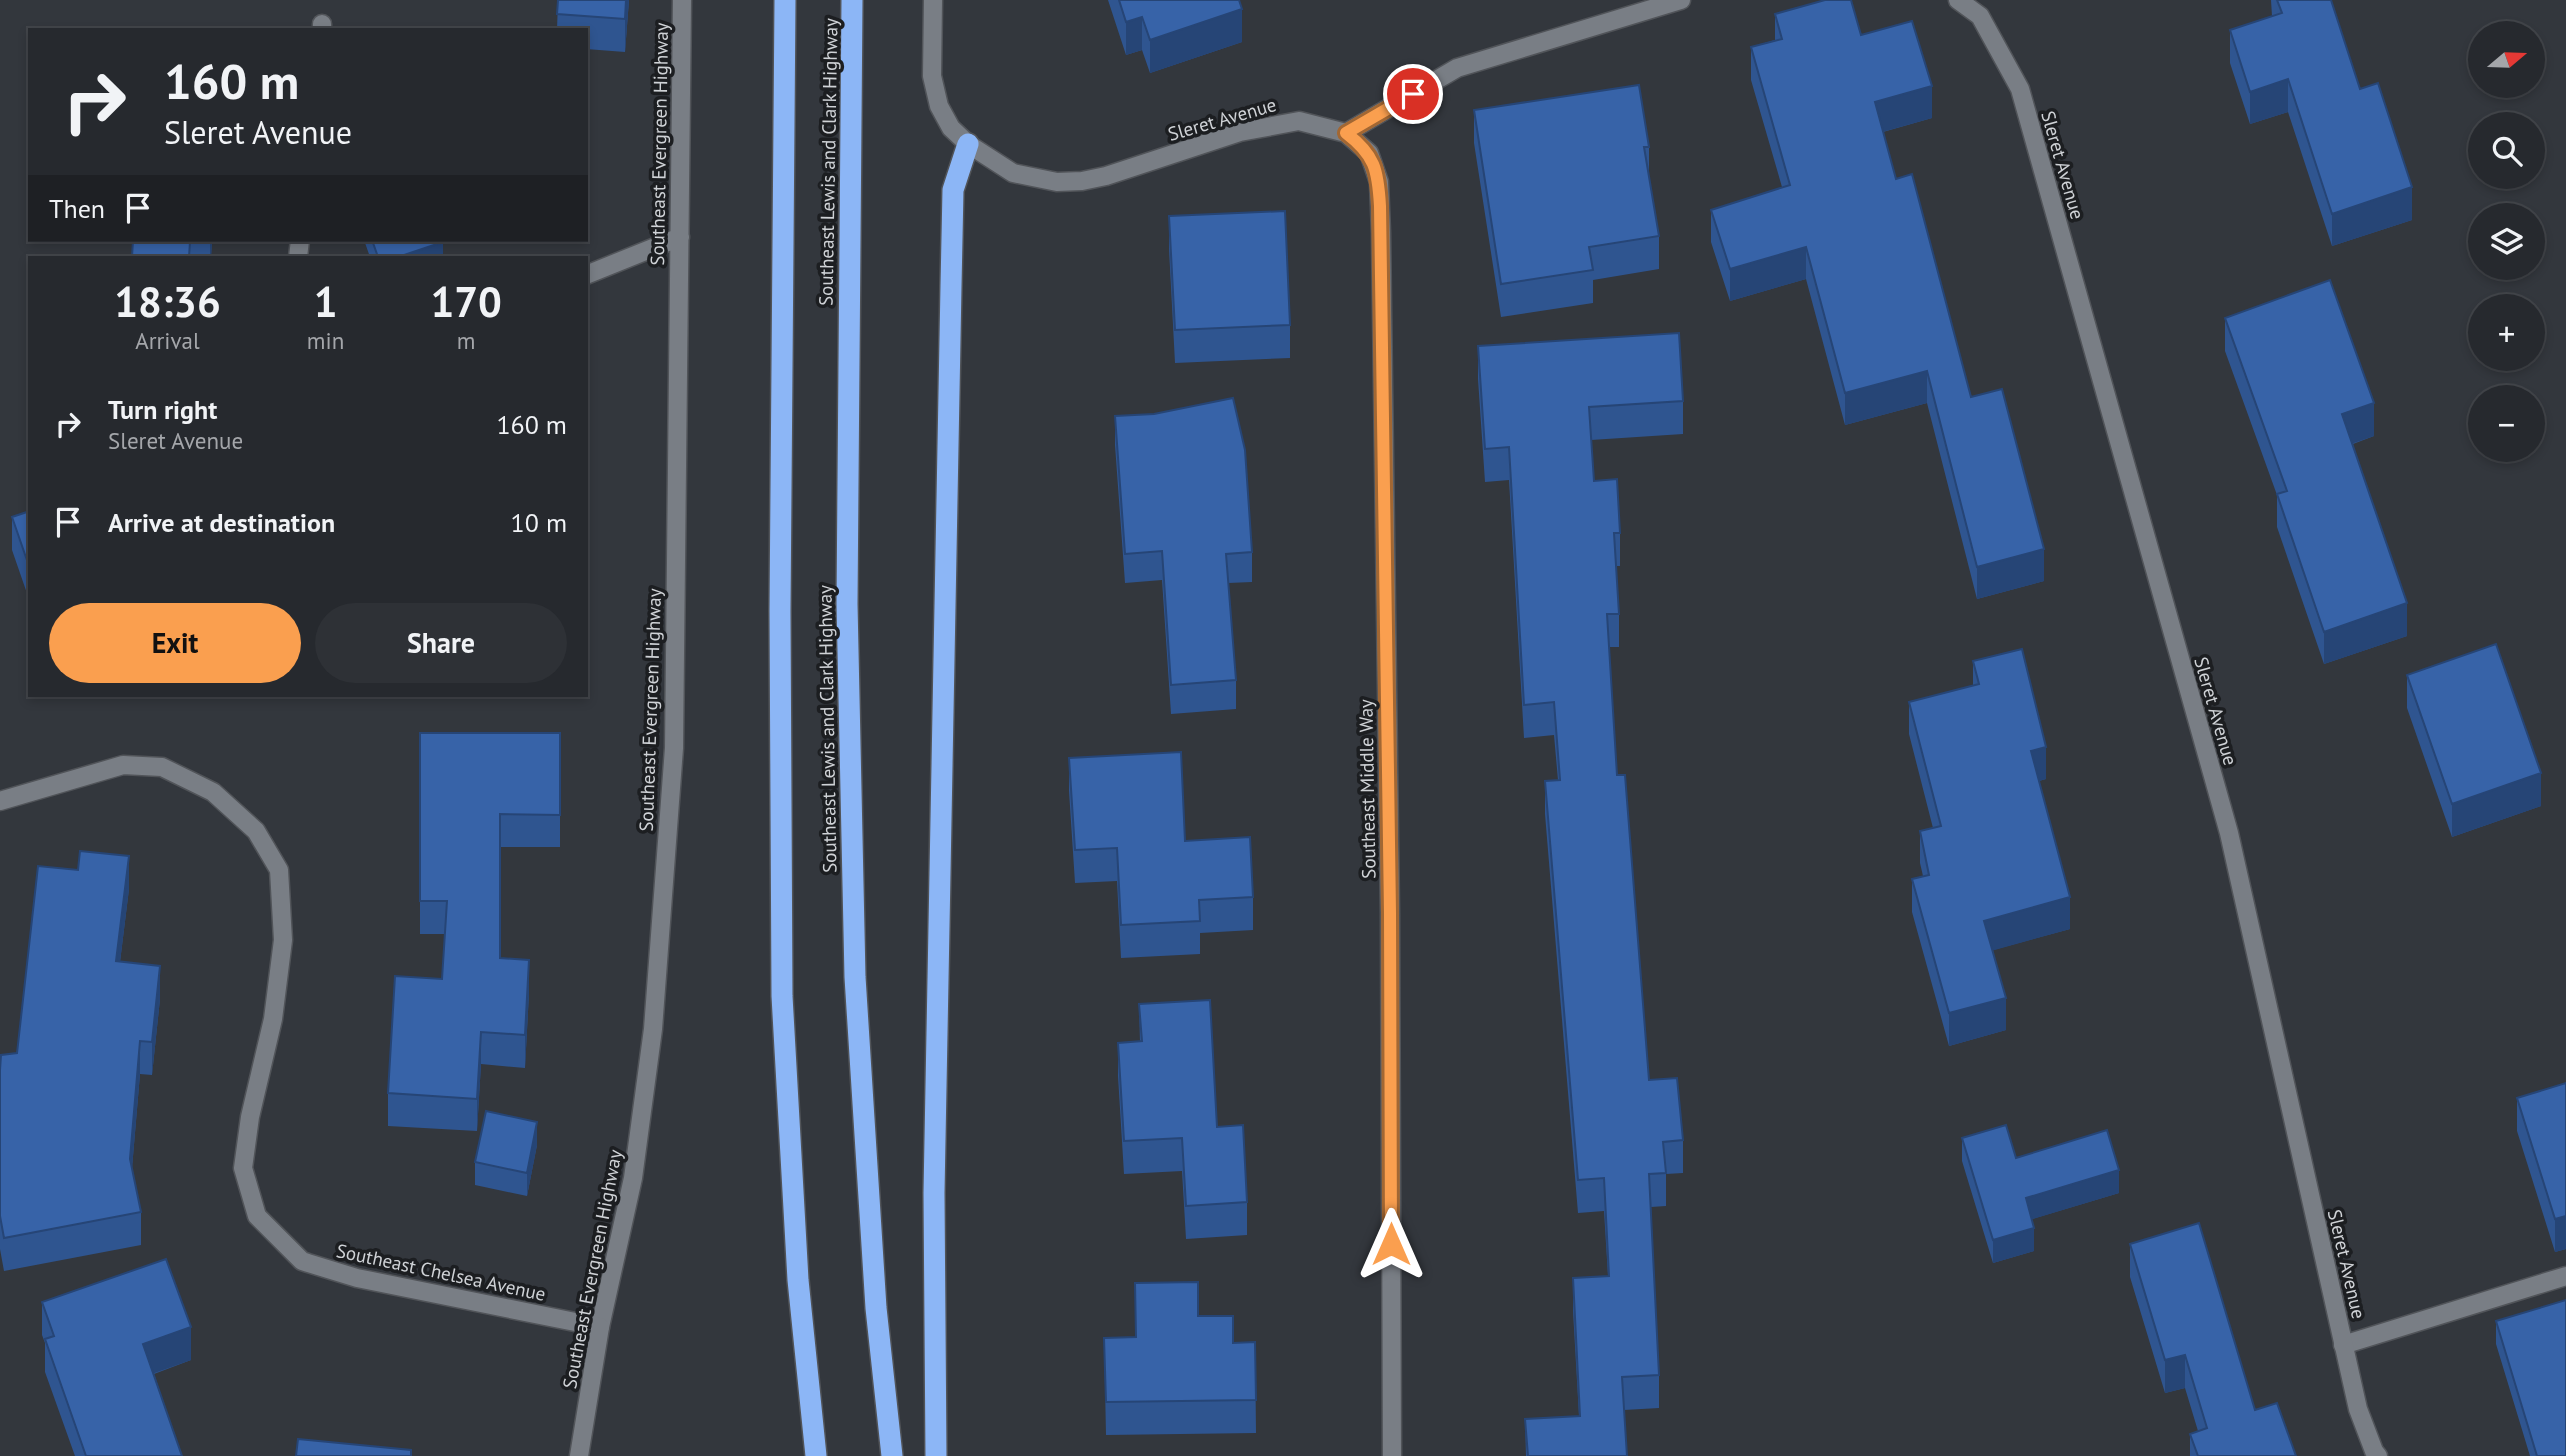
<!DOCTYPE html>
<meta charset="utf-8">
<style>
:root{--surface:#26292e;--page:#2e3136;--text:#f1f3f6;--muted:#a4a6aa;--line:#42454a;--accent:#fa9f4f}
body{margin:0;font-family:"PT Sans",sans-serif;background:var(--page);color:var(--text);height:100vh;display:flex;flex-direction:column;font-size:26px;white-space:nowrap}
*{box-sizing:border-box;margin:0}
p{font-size:23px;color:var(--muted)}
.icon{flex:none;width:38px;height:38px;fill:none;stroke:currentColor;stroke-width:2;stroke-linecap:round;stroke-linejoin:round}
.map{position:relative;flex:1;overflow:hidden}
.drawer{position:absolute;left:28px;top:256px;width:560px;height:441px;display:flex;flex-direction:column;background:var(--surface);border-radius:0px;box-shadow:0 4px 10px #0003,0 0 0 2px var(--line)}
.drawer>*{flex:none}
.banner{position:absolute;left:28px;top:28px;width:560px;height:214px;border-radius:0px;box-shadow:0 4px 10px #0003,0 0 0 2px var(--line);background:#26292e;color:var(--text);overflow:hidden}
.needle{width:46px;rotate:71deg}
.controls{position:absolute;left:2468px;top:21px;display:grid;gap:14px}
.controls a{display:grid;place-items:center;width:77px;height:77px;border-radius:50%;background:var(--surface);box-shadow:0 4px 10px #0003,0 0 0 2px var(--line);font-size:35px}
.pin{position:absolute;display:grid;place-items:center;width:60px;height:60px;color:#fff;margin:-30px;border:4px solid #fff;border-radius:50%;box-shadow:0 2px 7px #0007}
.me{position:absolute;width:77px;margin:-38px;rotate:0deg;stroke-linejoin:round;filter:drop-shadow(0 0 5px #0008)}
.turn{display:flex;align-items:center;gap:24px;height:147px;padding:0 21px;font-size:32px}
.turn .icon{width:91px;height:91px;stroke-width:2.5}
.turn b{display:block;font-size:49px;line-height:60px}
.then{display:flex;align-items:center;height:66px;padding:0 21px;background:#0003;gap:14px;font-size:26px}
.eta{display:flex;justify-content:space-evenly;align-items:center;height:119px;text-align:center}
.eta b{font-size:42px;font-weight:600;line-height:49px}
.button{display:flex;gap:14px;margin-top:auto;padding:14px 21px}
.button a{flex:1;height:80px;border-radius:42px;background:var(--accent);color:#111;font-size:28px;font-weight:600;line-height:80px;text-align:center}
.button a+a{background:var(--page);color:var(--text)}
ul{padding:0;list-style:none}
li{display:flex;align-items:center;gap:21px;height:98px;padding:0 21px}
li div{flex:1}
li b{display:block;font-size:26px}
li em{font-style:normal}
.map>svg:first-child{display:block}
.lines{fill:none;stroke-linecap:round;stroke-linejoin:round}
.service-casing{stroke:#515459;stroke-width:21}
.minor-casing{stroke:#515459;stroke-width:21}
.tertiary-casing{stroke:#515459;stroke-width:21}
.motorway-casing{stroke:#515459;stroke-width:24}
.service{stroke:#797e85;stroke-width:18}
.minor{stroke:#797e85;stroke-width:18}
.tertiary{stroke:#797e85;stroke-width:18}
.motorway{stroke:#8cb6f6;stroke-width:21}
.wall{fill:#2f5590}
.shaded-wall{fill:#264576}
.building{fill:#3763a8;stroke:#264576;stroke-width:2}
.route-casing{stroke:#a26733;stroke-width:18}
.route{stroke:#fa9f4f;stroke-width:12}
.labels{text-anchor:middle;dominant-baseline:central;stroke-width:7;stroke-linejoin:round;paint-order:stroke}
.street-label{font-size:19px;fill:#cfd2d6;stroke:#1c1e21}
</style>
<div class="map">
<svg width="2566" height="1456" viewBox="0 0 2566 1456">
<rect width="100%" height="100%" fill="#33373d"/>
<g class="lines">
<!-- service casing -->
<g class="service-casing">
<path id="service" d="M322 30V24
M298 257 300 240
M2343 1345 2566 1276"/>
</g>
<!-- minor casing -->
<g class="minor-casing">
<path id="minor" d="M1958 0 1980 16 2020 89 2229 833 2358 1409 2374 1451 2378 1456
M1346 133 1457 68 1681 0
M586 275 680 237
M600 1327 633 1178 653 1029 674 748 682 0"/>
</g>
<!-- tertiary casing -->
<g class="tertiary-casing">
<path id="tertiary" d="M933 0 932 76 939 106 951 128 968 144 1013 173 1057 182 1082 181 1106 176 1240 132 1299 121 1346 133 1369 153 1379 182 1381 233 1390 913 1392 1456
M0 801 123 765 162 767 213 792 256 831 279 870 283 940 273 1019 250 1117 243 1168 257 1216 302 1261 308 1263 357 1278 600 1327 579 1456"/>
</g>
<!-- motorway casing -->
<g class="motorway-casing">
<path id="motorway" d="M785 0 780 611 782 996 798 1280 816 1456
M852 0 847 604 855 977 876 1308 892 1456
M936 1456 934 1193 951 286 953 190 968 144"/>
</g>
<!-- service -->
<use href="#service" class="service"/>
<!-- minor -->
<use href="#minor" class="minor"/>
<!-- tertiary -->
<use href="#tertiary" class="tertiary"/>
<!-- motorway -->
<use href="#motorway" class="motorway"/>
</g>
<!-- wall -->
<path class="wall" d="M558 0H629L625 52 586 49V30H557Z
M1108 0H1239L1242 42 1150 73 1142 50 1126 55Z
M2271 0H2331L2360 89 2412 220 2332 246 2288 112 2250 124 2230 63V30L2272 16Z
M1775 14 1861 35 1932 118 1883 132 1896 179 1971 397 2044 581 1977 599 1927 403 1845 425 1806 279 1730 301 1711 242V210L1782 187 1751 80V47L1775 40Z
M1474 110 1649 147V175L1659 236V269L1593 280V303L1501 317 1474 143Z
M1169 216 1290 325V358L1175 363 1169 249Z
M108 240H212L211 257H132L133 241Z
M364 240H443V257H370Z
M2225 318 2374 436 2353 444 2407 636 2324 664 2277 527V495L2225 351Z
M1478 346 1683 401V434L1591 440 1594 481 1620 533V566H1616L1619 614V647H1609L1617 775 1649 1080 1683 1140V1173L1666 1174V1206L1651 1207 1659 1375V1408L1624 1410 1627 1456H1526L1525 1419 1579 1416 1573 1311V1278L1608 1276 1604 1211 1578 1213 1545 814V781L1558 780 1554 735 1524 738 1509 480 1485 482 1478 379Z
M1115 416 1252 552V582L1228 583 1236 680V709L1171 714 1162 580 1125 583 1115 445Z
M30 511V602L12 550V517Z
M1973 661 2046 779 2039 781 2070 929 1993 950 2006 1030 1949 1046 1912 912V879L1923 876 1920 863V831L1933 828 1909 734V702L1973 686Z
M2407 675 2541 806 2452 837 2407 708Z
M560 733V847H500V958L529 993 525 1068 481 1064 477 1131 388 1126V1093L442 979 445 934H420V901Z
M1069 758 1185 841 1253 897V930L1200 933V954L1121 958 1117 881 1075 883 1069 791Z
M78 870 129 889 120 962 160 999 152 1075 140 1074 132 1168 141 1212V1245L4 1271 0 1249V1070L17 1053Z
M1139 1004 1217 1127 1247 1202V1235L1186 1239 1182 1171 1124 1174 1118 1076V1043L1140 1042Z
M2566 1083V1249L2555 1252 2517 1131V1098Z
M1962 1138 2016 1158 2119 1193 2032 1219 2034 1251 1993 1263 1962 1161Z
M537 1145 527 1196 475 1185V1162Z
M2130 1244 2255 1410 2296 1456H2190V1434L2198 1431 2185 1388 2165 1393 2130 1277Z
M1135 1283 1198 1316 1233 1343 1255 1342 1256 1433 1106 1435 1104 1338 1136 1337Z
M42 1302 191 1360 154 1374 182 1456H75L45 1372V1343L42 1335Z
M2496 1321 2566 1456H2530L2496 1344Z"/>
<!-- shaded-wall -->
<path class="shaded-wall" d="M626 0H629L625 52V19Z
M1242 9V42L1150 73V40Z
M1142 17V50L1126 55V22Z
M2288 79V112L2250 124V92Z
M1932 86V118L1875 134V102Z
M2412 187V220L2332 246V214Z
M210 240H212L211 257H210Z
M443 242V257H398Z
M1806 247V279L1730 301V269Z
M1927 371V403L1845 425V393Z
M2374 403V436L2342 447V414Z
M2044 549V581L1977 599V567Z
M2407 603V636L2324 664V632Z
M2046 747V779L2031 783V751Z
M2541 773V806L2452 837V804Z
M129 856V889L116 994V961Z
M2070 897V929L1984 953V921Z
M529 960V993L525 1068V1035Z
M160 966V999L152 1075V1042Z
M2006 998V1030L1949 1046V1013Z
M481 1032V1064L477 1131V1099Z
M140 1041V1074L130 1192V1159Z
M537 1122V1145L527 1196V1173Z
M2119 1170V1193L2026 1221V1198Z
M2566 1216V1249L2555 1252V1219Z
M2034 1228V1251L1993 1263V1240Z
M191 1327V1360L143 1377V1344Z
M2185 1355V1388L2165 1393V1360Z"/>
<!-- building -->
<path class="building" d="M558 0H626L625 19 557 14Z
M1119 0H1239L1242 9 1150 40 1142 17 1126 22Z
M1825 0H1851L1861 35 1912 21 1932 86 1875 102 1896 179 1912 174 1971 397 2002 389 2044 549 1977 567 1927 371 1845 393 1806 247 1730 269 1711 210 1790 185 1751 47 1782 39 1775 14Z
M2277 0H2331L2360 89 2378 83 2412 187 2332 214 2288 79 2250 92 2230 30 2282 13Z
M1639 85 1649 147H1644L1659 236 1589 247 1593 270 1501 284 1474 110Z
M1285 211 1290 325 1175 330 1169 216Z
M133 240H210V243L190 242 189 257H132Z
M372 240H443V242L398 257H378Z
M2330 280 2374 403 2342 414 2407 603 2324 632 2277 494 2287 491 2225 318Z
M1679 333 1683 401 1589 407 1594 481 1617 479 1620 533H1614L1619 614H1607L1617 775H1625L1649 1080 1677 1078 1683 1140 1663 1142 1666 1173 1649 1174 1659 1375 1622 1377 1627 1456H1528L1525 1419 1580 1416 1573 1278 1609 1276 1604 1178 1578 1180 1545 781 1560 780 1554 702 1524 705 1509 447 1485 449 1478 346Z
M1233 398 1245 450 1252 552 1226 554 1236 680 1171 685 1162 551 1125 554 1115 416 1154 414Z
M30 511V569L12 517Z
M2496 644 2541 773 2452 804 2407 675Z
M2022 649 2046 747 2031 751 2070 897 1984 921 2006 998 1949 1013 1912 879 1929 875 1920 831 1941 826 1909 702 1979 684 1973 661Z
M420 733H560V815L500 814V958L529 960 525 1035 481 1032 477 1099 388 1093 395 976 442 979 447 901H420Z
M1181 752 1185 841 1250 837 1253 897 1199 900 1200 921 1121 925 1117 848 1075 850 1069 758Z
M80 851 129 856 116 961 160 966 152 1042 140 1041 130 1159 141 1212 4 1238 0 1216V1070L1 1055 17 1053 38 866 78 870Z
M1210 1000 1217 1127 1243 1125 1247 1202 1186 1206 1182 1138 1124 1141 1118 1043 1142 1041 1139 1004Z
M2566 1083V1216L2555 1219 2517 1098Z
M486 1111 537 1122 527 1173 475 1162Z
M2006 1125 2016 1158 2107 1130 2119 1170 2026 1198 2034 1228 1993 1240 1962 1138Z
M2199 1223 2255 1410 2277 1403 2296 1456H2198L2190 1434 2207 1428 2185 1355 2165 1360 2130 1244Z
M166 1259 191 1327 143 1344 182 1456H86L45 1339 54 1336 42 1302Z
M1198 1282V1316H1233V1343L1255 1342 1256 1400 1106 1402 1104 1338 1136 1337 1135 1283Z
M2566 1300V1456H2537L2496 1321Z
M298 1439 411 1450V1456H296Z"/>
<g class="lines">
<!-- route casing -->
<g class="route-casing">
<path id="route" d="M1391 1244 1390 913 1380 206C1378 170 1375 155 1346 133L1413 94"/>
</g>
<!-- route -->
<use href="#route" class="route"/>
</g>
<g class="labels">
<!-- street labels -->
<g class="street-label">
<text transform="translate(1222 119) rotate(-16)">Sleret Avenue</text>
<text transform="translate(659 144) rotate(-89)">Southeast Evergreen Highway</text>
<text transform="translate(828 162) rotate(-89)">Southeast Lewis and Clark Highway</text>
<text transform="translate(2063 165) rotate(74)">Sleret Avenue</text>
<text transform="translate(650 710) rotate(-88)">Southeast Evergreen Highway</text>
<text transform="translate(2216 711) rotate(74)">Sleret Avenue</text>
<text transform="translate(827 729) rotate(-91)">Southeast Lewis and Clark Highway</text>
<text transform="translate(1367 789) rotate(-91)">Southeast Middle Way</text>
<text transform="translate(2347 1264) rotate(77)">Sleret Avenue</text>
<text transform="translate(592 1269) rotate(-79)">Southeast Evergreen Highway</text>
<text transform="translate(441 1272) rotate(12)">Southeast Chelsea Avenue</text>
</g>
</g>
</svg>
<div class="controls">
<a><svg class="needle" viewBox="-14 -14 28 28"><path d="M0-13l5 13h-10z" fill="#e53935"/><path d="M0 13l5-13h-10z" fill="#a4a6aa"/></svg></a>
<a><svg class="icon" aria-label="search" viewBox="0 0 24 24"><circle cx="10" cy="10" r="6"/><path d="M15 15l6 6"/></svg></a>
<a><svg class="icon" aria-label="layers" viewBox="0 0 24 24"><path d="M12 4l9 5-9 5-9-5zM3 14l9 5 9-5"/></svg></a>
<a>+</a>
<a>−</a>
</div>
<div class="pin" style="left:1413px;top:94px;background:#d93025"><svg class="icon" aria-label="arrive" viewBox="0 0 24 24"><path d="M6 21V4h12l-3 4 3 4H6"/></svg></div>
<svg class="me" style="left:1391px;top:1244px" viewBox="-20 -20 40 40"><path d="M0-17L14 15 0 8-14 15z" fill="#fa9f4f" stroke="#fff" stroke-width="4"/></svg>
<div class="banner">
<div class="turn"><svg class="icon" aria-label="right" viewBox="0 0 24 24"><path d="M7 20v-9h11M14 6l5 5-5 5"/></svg><div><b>160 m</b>Sleret Avenue</div></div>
<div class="then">Then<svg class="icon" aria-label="arrive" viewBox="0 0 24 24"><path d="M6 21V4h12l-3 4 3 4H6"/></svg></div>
</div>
<section class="drawer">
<div class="eta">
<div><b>18:36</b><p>Arrival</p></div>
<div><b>1</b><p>min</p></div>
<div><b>170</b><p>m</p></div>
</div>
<ul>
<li><svg class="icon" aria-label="right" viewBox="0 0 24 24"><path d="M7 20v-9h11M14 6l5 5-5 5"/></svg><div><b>Turn right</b><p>Sleret Avenue</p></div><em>160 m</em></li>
<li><svg class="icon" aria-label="arrive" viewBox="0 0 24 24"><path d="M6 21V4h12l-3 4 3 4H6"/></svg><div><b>Arrive at destination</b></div><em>10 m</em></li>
</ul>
<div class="button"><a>Exit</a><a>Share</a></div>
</section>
</div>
